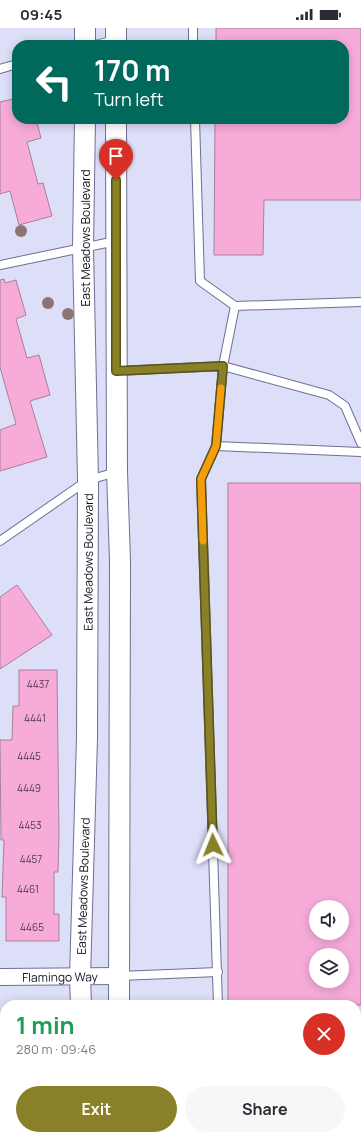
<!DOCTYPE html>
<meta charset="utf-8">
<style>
:root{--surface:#fff;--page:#f7f7f7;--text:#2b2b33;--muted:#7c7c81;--accent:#8a8027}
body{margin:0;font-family:Manrope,sans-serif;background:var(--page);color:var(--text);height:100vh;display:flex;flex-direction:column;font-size:15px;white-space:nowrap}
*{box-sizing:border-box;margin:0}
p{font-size:13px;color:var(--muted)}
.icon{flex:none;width:22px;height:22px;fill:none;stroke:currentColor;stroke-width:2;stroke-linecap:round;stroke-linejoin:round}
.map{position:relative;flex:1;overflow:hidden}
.details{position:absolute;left:0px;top:972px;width:361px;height:140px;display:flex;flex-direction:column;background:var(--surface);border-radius:16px 16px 0 0;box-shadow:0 2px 10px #0003}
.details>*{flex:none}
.top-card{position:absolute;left:12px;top:12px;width:337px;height:84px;border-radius:16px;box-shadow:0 2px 10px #0003;background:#00695c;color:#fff;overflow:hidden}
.tools{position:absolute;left:309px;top:872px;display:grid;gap:8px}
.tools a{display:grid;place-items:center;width:40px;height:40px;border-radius:50%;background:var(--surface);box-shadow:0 2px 10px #0003;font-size:20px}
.pin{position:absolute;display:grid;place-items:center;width:34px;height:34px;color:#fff;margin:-41px -17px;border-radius:50% 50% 50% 0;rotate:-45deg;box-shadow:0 0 4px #0007}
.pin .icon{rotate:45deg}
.me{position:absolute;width:44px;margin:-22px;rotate:358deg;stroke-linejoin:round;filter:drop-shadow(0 0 3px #0008)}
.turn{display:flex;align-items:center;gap:14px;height:84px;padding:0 16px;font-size:18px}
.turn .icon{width:52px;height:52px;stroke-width:2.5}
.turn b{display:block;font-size:28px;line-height:34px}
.round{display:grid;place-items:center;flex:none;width:42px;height:42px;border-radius:21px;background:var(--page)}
.overview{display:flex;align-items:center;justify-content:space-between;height:68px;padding:0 16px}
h1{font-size:24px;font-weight:700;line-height:30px;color:#1e9e55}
.cta{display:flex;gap:8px;margin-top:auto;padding:8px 16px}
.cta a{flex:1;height:46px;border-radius:24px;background:var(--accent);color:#fff;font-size:16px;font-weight:700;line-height:46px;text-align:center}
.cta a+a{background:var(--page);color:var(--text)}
.status{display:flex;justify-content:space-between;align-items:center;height:28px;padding:0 20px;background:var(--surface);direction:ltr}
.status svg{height:11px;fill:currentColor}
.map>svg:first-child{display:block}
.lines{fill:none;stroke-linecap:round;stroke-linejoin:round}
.stream{stroke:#60b991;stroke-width:5.5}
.building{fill:#f7abd9;stroke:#a88098;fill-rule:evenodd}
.service-casing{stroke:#6e6f95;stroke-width:10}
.minor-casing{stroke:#6e6f95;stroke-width:18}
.tertiary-casing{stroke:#6e6f95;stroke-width:22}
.service{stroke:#fff;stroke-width:8}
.minor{stroke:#fff;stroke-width:16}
.tertiary{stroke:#fff;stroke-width:20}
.tree{fill:#8d7372}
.route-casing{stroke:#5a5319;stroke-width:10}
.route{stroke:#8a8027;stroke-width:7}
.slow{stroke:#f59e0b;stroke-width:7}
.labels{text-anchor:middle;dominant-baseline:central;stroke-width:3;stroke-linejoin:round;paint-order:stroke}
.number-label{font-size:10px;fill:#4a384e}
.street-label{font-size:12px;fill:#111120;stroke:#fff}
</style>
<div class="status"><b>09:45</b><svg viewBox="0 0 49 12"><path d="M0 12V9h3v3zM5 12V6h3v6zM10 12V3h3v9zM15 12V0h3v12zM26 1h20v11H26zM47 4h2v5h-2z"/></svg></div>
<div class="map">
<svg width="361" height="1112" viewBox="0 0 361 1112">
<rect width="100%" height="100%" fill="#dddff9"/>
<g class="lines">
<!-- stream -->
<path class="stream" d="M0 1082 5 1083
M153 1107 163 1112
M238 1107 242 1112
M189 1112 190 1107"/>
</g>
<!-- building -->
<path class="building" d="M216 0H361V172H264L263 227H214L215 91H344V17H216Z
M17 70V91H36L41 110 27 114 38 156 43 155 52 188 19 197 10 163 0 166V74Z
M4 251 5 255 16 252 26 287 16 291 27 330 39 327 50 367 30 373 47 429 0 443V402L16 396 0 339V252Z
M228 455H361V977H228ZM316 879H342V905H316ZM316 927H342V953H316Z
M17 557 52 607 0 641V569Z
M19 642H57L59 808 58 844H54V886H59V913H6V869H2L4 812H1L0 712H12L13 678H19Z"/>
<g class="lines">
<!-- service casing -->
<g class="service-casing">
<path id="service" d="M193 0V17
M95 17 116 12
M0 41 17 36
M0 237 116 213
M235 278 361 274
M117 343 223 338 235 278 200 253 195 91
M216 418 361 424
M0 513 88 452 117 444
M119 948 218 944
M218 977 201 451 216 418 223 338 329 367 345 378 361 415
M356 1053H361"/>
</g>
<!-- minor casing -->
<g class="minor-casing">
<g id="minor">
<path id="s1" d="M0 949 119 948"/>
</g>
</g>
<!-- tertiary casing -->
<g class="tertiary-casing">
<g id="tertiary">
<path d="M85 17V0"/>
<path d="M116 17V0"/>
<path d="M116 91 117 444 120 533 119 977"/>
<path id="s2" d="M81 977 80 950 87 710 88 452 83 220 85 91"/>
<path d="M86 1107V1112"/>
<path d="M121 1107V1112"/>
</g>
</g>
<!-- service -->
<use href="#service" class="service"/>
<!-- minor -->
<use href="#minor" class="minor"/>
<!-- tertiary -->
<use href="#tertiary" class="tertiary"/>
</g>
<!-- trees -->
<g class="tree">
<circle cx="21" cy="203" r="6"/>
<circle cx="48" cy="275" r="6"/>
<circle cx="68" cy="286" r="6"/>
</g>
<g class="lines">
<!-- route casing -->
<g class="route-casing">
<path id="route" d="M116 152V343L223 338 216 418 201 451 213 817"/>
</g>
<!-- route -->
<use href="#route" class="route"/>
<!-- slow -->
<path class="slow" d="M203 513 201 451 216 418 221 360"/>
</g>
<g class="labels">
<!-- number labels -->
<g class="number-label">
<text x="38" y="656">4437</text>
<text x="35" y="690">4441</text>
<text x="29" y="728">4445</text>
<text x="29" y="760">4449</text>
<text x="30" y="797">4453</text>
<text x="31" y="831">4457</text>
<text x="28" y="861">4461</text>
<text x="32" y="899">4465</text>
</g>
<!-- street labels -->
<g class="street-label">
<text transform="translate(85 210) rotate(-90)">East Meadows Boulevard</text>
<text stroke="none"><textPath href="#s2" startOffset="443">East Meadows Boulevard</textPath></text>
<text stroke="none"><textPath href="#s2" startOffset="119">East Meadows Boulevard</textPath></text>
<text stroke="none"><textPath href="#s1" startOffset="60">Flamingo Way</textPath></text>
</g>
</g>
</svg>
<div class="tools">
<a><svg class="icon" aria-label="sound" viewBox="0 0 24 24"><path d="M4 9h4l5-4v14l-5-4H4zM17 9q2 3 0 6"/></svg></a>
<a><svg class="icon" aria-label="layers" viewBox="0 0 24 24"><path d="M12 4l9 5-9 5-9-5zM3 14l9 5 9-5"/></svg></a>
</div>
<div class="pin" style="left:116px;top:152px;background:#d93025"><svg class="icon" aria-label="arrive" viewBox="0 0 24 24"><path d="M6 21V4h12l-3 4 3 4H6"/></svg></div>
<svg class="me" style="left:213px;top:817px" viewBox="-20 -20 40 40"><path d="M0-17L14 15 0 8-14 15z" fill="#8a8027" stroke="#fff" stroke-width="4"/></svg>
<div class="top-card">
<div class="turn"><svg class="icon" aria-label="left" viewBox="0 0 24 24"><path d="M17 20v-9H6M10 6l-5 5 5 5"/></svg><div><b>170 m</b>Turn left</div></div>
</div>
<section class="details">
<div class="overview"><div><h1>1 min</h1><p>280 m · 09:46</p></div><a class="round" style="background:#d93025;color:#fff"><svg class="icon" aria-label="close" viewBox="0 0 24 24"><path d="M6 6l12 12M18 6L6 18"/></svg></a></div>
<div class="cta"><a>Exit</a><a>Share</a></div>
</section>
</div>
